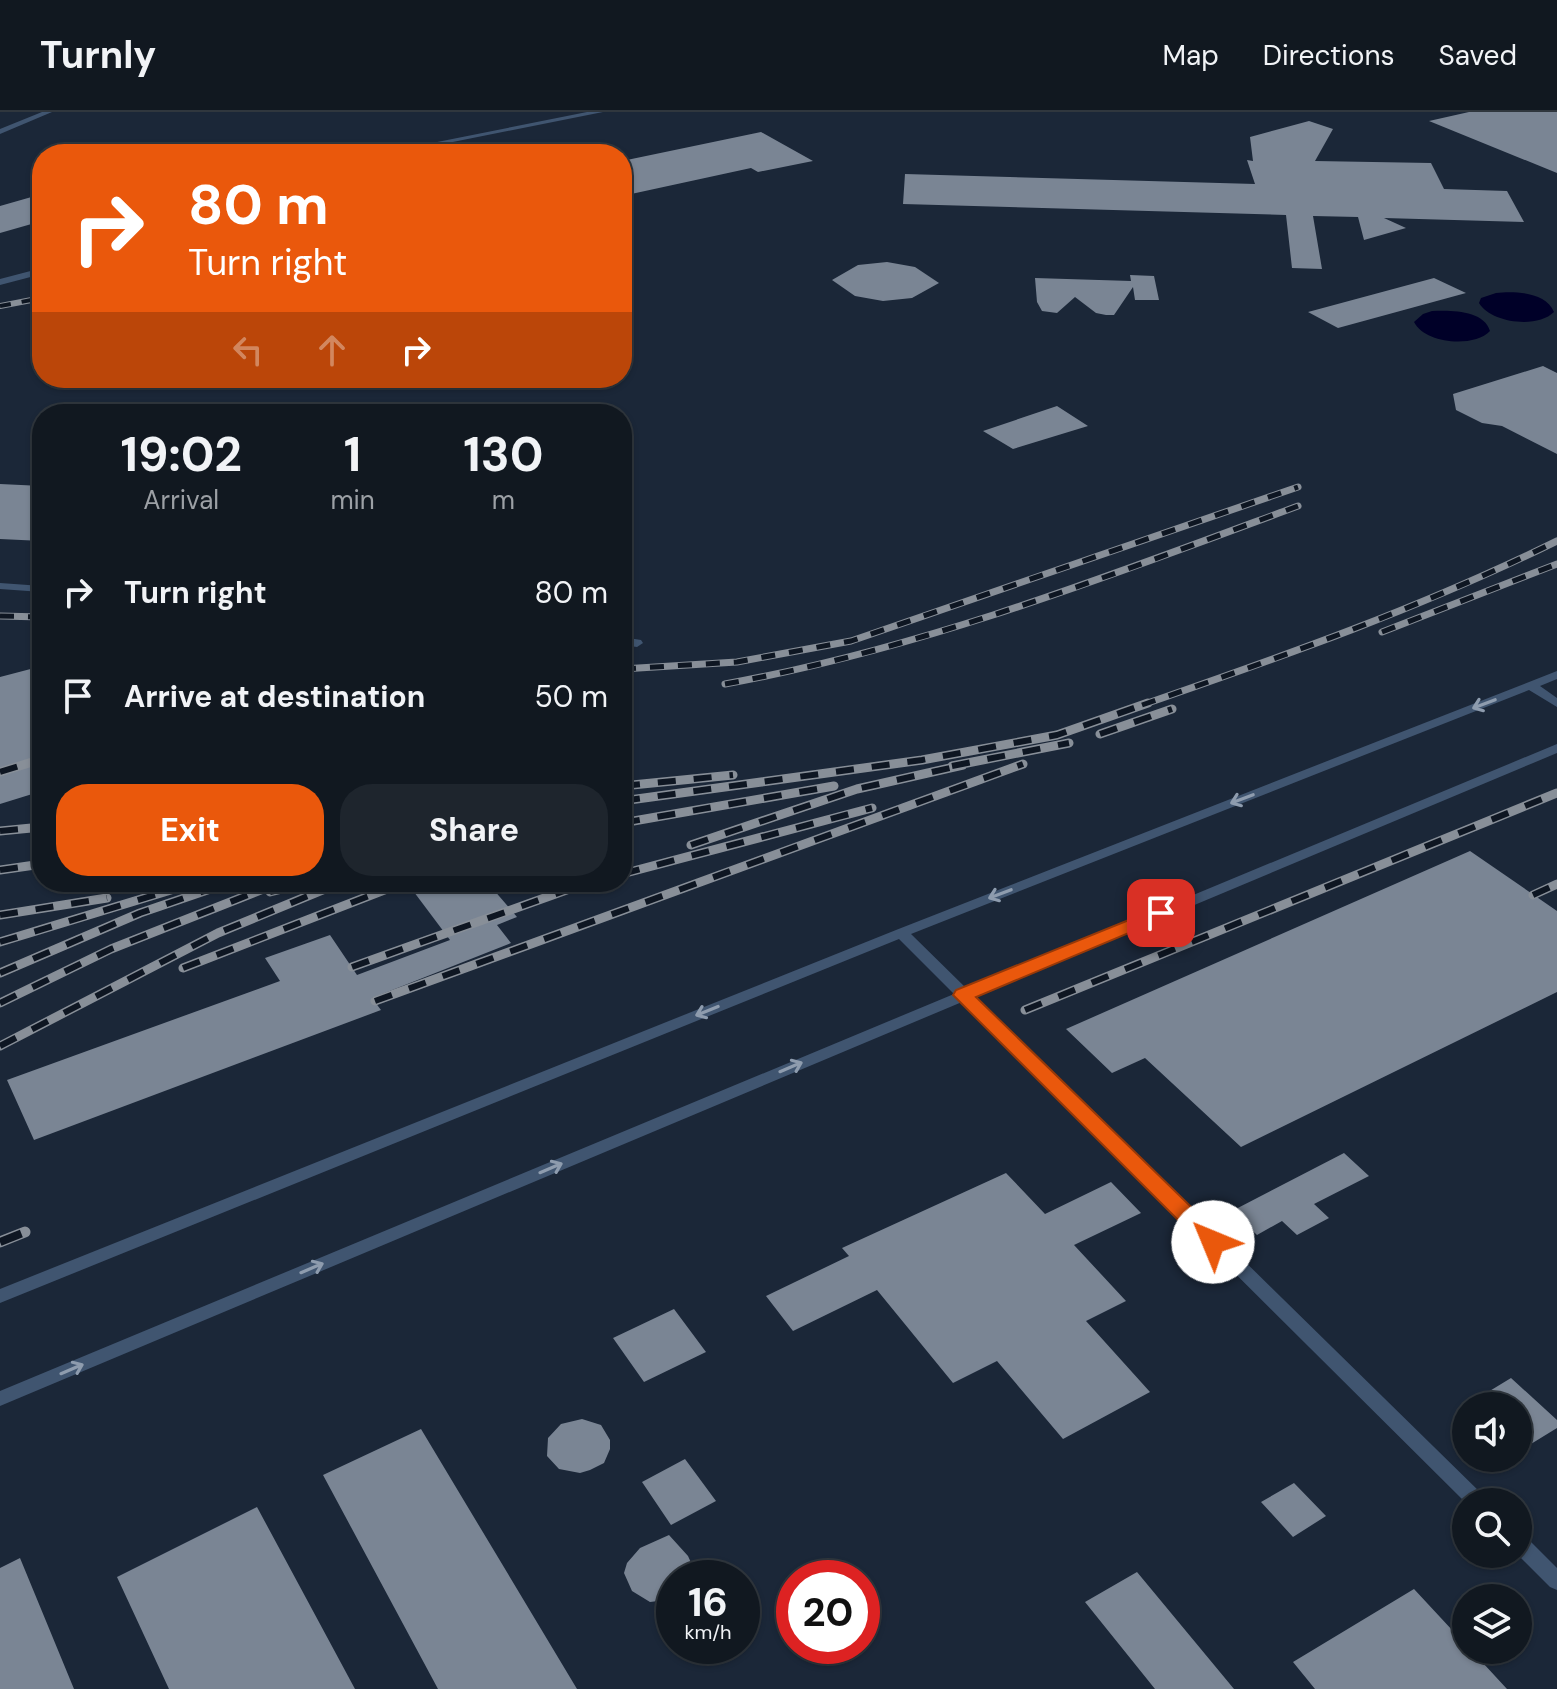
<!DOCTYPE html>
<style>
:root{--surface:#111820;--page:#1e252d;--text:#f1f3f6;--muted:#9ca0a5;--line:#30373e;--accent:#ea580c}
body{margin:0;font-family:"DM Sans",sans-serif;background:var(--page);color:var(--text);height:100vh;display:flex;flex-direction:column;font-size:30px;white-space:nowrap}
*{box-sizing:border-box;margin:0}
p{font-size:26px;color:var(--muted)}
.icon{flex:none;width:44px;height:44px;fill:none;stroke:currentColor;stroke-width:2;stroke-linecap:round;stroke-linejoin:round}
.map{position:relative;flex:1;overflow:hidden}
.drawer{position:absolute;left:32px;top:292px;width:600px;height:488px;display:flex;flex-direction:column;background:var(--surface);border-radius:32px;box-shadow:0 2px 6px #0004,0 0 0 2px var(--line)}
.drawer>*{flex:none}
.hud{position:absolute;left:32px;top:32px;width:600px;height:244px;border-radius:32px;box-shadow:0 2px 6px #0004,0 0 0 2px var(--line);background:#ea580c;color:#fff;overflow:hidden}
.buttons{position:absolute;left:1452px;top:1280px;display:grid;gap:16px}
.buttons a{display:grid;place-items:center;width:80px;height:80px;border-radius:50%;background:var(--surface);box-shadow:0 2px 6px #0004,0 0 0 2px var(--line);font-size:40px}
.speed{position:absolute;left:656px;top:1448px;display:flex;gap:16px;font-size:40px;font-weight:700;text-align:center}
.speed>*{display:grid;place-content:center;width:104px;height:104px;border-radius:50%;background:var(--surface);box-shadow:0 2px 6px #0004,0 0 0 2px var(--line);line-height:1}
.speed small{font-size:20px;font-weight:400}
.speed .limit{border:12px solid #d22;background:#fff;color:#111}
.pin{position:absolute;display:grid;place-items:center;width:68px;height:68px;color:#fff;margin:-34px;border-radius:16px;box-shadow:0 4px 12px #0006}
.me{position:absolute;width:88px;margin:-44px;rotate:315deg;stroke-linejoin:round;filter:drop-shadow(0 0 6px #0008)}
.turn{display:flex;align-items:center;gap:28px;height:168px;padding:0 24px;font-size:36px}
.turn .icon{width:104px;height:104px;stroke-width:2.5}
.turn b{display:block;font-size:56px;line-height:68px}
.lanes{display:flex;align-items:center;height:76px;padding:0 24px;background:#0003;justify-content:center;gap:40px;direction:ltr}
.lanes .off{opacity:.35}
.eta{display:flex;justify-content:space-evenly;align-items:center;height:136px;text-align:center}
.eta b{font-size:48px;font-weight:700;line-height:56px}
.cta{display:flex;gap:16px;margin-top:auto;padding:16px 24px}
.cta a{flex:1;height:92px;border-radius:32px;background:var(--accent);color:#fff;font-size:32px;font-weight:700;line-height:92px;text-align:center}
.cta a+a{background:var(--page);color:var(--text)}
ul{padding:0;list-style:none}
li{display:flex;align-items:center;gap:24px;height:104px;padding:0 24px}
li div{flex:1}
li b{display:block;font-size:30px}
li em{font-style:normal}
header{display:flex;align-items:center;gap:48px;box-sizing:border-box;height:112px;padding:0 40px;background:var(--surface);border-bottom:2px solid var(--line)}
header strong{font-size:38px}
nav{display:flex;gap:44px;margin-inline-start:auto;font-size:28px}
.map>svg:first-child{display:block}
.built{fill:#1b2738;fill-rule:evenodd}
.water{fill:#000028}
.building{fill:#7a8594}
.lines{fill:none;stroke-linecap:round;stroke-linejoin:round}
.lane{fill:#405570;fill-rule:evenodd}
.rail-far3-casing{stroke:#888f98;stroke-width:6}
.rail-far2-casing{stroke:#888f98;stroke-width:7}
.rail-far1-casing{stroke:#888f98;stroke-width:9}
.rail-casing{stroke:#888f98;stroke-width:11}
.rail-far3{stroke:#0e1622;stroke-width:4;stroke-dasharray:11;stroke-linecap:butt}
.rail-far2{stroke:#0e1622;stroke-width:5;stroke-dasharray:14;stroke-linecap:butt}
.rail-far1{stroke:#0e1622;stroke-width:6;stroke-dasharray:18;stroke-linecap:butt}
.rail{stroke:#0e1622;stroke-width:8;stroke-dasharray:23;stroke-linecap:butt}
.oneway{stroke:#8e9cae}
.route{fill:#ea580c;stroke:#983908;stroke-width:2}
</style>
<header>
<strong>Turnly</strong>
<nav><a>Map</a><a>Directions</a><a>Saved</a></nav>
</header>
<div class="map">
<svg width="1557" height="1577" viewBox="0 0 1557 1577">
<rect width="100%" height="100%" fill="#17202b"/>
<!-- built -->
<path class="built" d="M0 0H1557V1577H0ZM42 42H622V266H42ZM42 302H622V770H42ZM1466 1294H1518V1346H1466ZM1466 1390H1518V1442H1466ZM674 1466H742V1534H674ZM794 1466H862V1534H794ZM1466 1486H1518V1538H1466Z"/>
<!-- water -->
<path class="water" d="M1496 181C1515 179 1546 180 1554 200 1537 217 1491 211 1479 191L1481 186Z
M1432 199C1451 198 1484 198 1490 219 1474 236 1425 232 1414 210L1423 202Z"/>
<!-- building -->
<path class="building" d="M1469 0H1557V61L1429 9Z
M1309 9 1333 17 1315 49 1431 51 1444 77 1507 79 1524 110 1384 106 1406 116 1364 128 1358 105 1313 104 1322 157 1292 156 1286 103 903 92 905 62 1255 72 1247 48 1253 49 1250 25Z
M761 20 813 49 758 60 751 56 622 84V49Z
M42 82V109L0 121V94Z
M887 150 915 155 939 171 912 186 883 189 855 184 832 168 858 153Z
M1130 163 1154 164 1159 188H1135L1133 175 1114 203H1106L1096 201 1075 185 1057 201 1042 199 1037 190 1035 166 1131 169Z
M1434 166 1466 181 1338 216 1308 200Z
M1543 254 1557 261V342L1502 314 1482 311 1456 298 1453 282Z
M1057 294 1088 314 1013 337 983 319Z
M0 372 42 374V429L0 427Z
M42 554V679L0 692V565Z
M1470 739 1557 799V880L1241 1035 1145 946 1112 961 1066 917Z
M442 770H487L517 805 497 813 511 831 372 886 381 898 34 1028 7 968 280 869 265 846 330 823 357 863 450 828 414 780Z
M1344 1041 1369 1064 1314 1092 1329 1106 1297 1123 1282 1109 1257 1123 1232 1099Z
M1006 1061 1045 1102 1111 1070 1141 1101 1074 1133 1126 1189 1086 1209 1150 1280 1063 1327 997 1249 953 1271 877 1178 793 1219 766 1184 849 1144 842 1136Z
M674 1197 706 1240 644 1270 613 1226Z
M1511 1266 1557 1308V1316L1518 1340V1294H1465Z
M582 1307 601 1313 610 1328V1337L604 1351 590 1358 580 1361 559 1357 547 1344 548 1326 561 1312Z
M421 1317 577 1577H438L323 1363Z
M685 1347 716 1389 671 1413 642 1370Z
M1294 1371 1326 1404 1293 1425 1261 1390Z
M257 1395 355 1577H169L117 1465Z
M669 1423 688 1444 698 1466H674V1487L650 1490 632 1479 624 1461 627 1451 640 1436Z
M20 1446 74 1577H0V1456Z
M1137 1460 1234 1577H1155L1085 1490Z
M1414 1477 1466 1533V1538H1471L1507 1577H1315L1293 1550Z"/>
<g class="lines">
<!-- lane -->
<path class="lane" d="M42 0H52L0 22V17Z
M587 0H603L393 42H377Z
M42 156V162L0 173V167Z
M0 471 42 474V480L0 477Z
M622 525 641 528 643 531 637 535 622 533Z
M1557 559V567L1540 574 1557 586V595L1529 578 911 822 967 877 1557 632V641L975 885 1484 1384 1487 1390 1466 1391 962 890 0 1294V1279L954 882 899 827 0 1191V1177L896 818Z
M1518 1422 1525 1424 1557 1456V1478L1550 1475 1517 1442Z"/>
<!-- rail-far3 casing -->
<g class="rail-far3-casing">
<path id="rail-far3" d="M0 194 42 186"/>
</g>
<!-- rail-far2 casing -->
<g class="rail-far2-casing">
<path id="rail-far2" d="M0 504 42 505
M1382 520 1557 452
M622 557 737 550 851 529 1298 375
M725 572C924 536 1109 464 1298 394
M1142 593C1284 544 1423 495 1557 429"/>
</g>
<!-- rail-far1 casing -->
<g class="rail-far1-casing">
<path id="rail-far1" d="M1100 622 1172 597
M952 654 1069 631
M0 660 42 647
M622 674 733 663
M622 689 922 648 1057 623 1148 591
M622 711 834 674
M0 719 42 715
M691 733 857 677 963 653
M0 758 42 752
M622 762 872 696
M270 780 311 770
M1533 783 1557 772
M0 803 107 786
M0 830 184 774
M352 855 589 770
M183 856 405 770
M0 861 140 801 231 770
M375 889 1023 652
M0 891 111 837 281 770
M1025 898 1557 681
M0 934 218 821 342 770"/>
</g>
<!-- rail casing -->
<g class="rail-casing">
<path id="rail" d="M0 1130 25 1120"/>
</g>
<!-- rail-far3 -->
<use href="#rail-far3" class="rail-far3"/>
<!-- rail-far2 -->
<use href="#rail-far2" class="rail-far2"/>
<!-- rail-far1 -->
<use href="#rail-far1" class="rail-far1"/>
<!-- rail -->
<use href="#rail" class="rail"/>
</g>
<!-- one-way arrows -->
<defs><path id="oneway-shaft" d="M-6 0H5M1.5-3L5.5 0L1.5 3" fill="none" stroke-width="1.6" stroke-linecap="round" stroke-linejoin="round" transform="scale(2)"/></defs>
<g class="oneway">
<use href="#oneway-shaft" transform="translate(1484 592) rotate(159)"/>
<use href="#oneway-shaft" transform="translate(1242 687) rotate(159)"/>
<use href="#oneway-shaft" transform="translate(1000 782) rotate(159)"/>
<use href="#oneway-shaft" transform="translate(707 899) rotate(158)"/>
<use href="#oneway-shaft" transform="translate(791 955) rotate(-23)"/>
<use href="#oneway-shaft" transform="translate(551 1056) rotate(-23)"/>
<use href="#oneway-shaft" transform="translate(312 1156) rotate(-23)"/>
<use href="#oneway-shaft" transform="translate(72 1257) rotate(-23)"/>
</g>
<!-- route -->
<path class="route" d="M1161 795 1170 801 1167 805 976 885 1221 1124 1224 1130 1221 1136H1206L953 883 956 878Z"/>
</svg>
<div class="buttons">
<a><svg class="icon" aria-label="sound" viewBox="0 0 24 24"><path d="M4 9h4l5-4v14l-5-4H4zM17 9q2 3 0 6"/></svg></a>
<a><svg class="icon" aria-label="search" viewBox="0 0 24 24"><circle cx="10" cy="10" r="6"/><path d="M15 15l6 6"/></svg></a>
<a><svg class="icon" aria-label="layers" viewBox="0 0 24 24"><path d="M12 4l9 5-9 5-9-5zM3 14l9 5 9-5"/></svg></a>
</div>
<div class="speed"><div>16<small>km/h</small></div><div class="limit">20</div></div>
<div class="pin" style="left:1161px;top:801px;background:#d93025"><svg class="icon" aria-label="arrive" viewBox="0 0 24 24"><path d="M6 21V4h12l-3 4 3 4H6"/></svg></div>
<svg class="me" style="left:1213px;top:1130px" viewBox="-20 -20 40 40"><circle r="19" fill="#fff"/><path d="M0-13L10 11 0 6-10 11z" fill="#ea580c"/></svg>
<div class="hud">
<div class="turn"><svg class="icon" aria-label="right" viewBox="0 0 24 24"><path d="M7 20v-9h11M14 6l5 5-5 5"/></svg><div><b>80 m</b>Turn right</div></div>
<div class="lanes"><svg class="icon off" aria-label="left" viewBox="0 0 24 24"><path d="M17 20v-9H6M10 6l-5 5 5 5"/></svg><svg class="icon off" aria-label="ahead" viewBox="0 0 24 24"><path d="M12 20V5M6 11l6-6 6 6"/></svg><svg class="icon" aria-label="right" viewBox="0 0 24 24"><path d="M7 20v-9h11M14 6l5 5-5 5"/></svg></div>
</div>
<section class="drawer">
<div class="eta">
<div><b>19:02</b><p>Arrival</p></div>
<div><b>1</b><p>min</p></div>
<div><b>130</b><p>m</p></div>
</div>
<ul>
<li><svg class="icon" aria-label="right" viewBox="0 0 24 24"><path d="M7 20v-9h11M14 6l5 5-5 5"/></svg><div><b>Turn right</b></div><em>80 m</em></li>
<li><svg class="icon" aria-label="arrive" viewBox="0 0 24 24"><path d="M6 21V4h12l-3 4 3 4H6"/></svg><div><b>Arrive at destination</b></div><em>50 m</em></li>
</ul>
<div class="cta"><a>Exit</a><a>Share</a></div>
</section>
</div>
